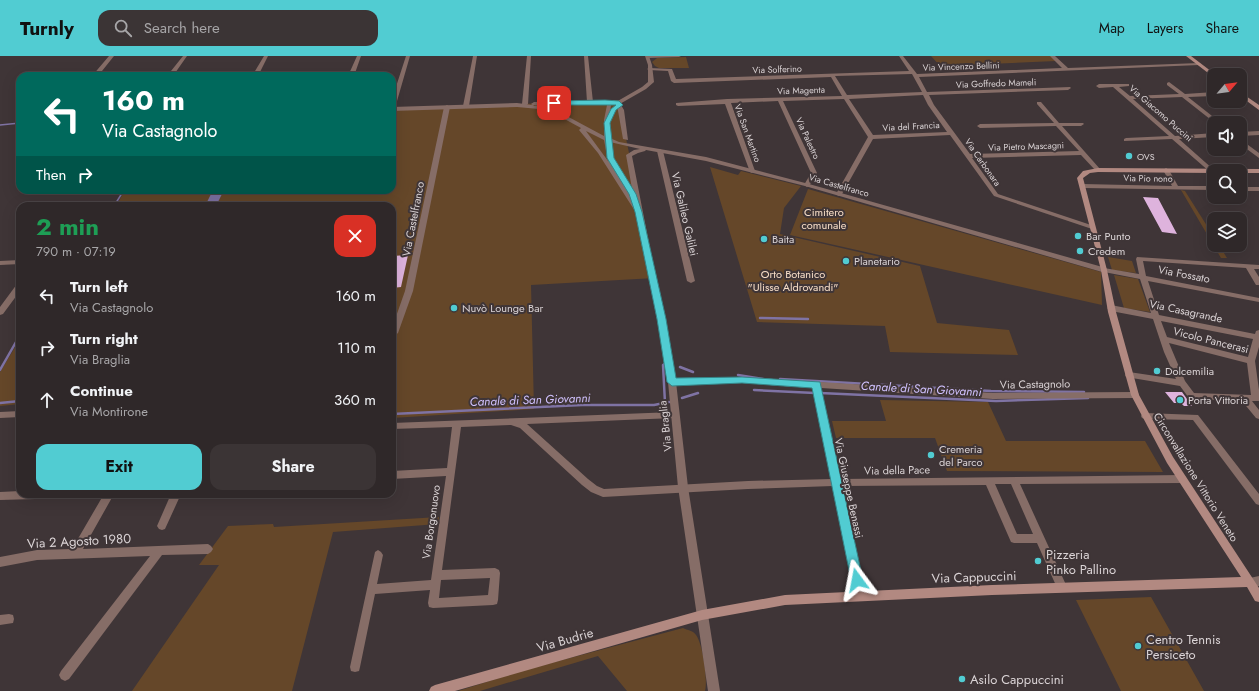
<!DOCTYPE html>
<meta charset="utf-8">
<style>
:root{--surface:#2f2829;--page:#3b3435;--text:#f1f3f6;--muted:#a7a6a8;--line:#4a4446;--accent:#51ccd2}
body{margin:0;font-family:Jost,sans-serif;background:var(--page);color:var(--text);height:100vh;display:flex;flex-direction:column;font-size:15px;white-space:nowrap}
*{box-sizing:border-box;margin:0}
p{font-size:13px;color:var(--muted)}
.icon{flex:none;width:22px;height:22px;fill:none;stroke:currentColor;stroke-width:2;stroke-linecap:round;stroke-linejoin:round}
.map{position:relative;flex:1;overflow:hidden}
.details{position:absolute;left:16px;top:146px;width:380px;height:296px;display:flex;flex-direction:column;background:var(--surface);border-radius:12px;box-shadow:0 4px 16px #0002,0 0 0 1px var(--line)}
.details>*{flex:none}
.hud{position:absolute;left:16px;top:16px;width:380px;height:122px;border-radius:12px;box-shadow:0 4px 16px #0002,0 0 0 1px var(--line);background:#00695c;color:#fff;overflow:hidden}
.needle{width:26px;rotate:61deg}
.tools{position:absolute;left:1207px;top:12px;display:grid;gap:8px}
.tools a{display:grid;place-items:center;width:40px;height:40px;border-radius:8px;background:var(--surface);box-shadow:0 4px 16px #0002,0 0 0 1px var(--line);font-size:20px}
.pin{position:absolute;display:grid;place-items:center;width:34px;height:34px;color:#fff;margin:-17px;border-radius:8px;box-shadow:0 2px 6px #0006}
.me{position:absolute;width:44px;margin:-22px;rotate:347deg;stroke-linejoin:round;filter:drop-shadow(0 0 3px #0008)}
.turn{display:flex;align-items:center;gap:14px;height:84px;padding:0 20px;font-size:18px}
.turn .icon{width:52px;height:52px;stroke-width:2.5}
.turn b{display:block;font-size:28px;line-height:34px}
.then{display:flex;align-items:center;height:38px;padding:0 20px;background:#0003;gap:8px;font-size:15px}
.round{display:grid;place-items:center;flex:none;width:42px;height:42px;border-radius:12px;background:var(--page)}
.summary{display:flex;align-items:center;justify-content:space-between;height:68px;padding:0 20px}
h1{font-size:24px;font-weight:700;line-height:30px;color:#1e9e55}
.cta{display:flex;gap:8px;margin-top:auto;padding:8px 20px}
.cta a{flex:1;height:46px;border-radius:12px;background:var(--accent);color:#111;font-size:16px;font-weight:700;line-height:46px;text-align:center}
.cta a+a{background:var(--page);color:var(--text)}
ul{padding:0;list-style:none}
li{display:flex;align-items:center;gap:12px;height:52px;padding:0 20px}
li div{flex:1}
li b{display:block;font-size:15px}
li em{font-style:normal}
header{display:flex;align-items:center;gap:24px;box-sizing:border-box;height:56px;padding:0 20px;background:var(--accent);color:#111}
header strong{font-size:19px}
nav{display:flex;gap:22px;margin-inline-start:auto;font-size:14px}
.search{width:280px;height:36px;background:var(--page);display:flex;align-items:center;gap:10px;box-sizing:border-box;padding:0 14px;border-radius:12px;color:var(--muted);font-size:15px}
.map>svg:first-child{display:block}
.green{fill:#654729}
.water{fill:#7f73a4}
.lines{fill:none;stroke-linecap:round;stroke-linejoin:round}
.stream-far1{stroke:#7f73a4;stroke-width:1.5}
.stream{stroke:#7f73a4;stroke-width:2.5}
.building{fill:#deb3dd}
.minor{fill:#866d67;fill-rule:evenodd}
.tertiary{fill:#866d67;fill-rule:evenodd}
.secondary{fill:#b28981;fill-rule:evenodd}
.route{fill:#51ccd2;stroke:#358588}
.poi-dot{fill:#51ccd2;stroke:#3f3537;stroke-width:1.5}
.labels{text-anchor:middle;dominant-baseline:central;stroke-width:4;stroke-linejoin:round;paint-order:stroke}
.far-street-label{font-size:9px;fill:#dad3d5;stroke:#3f3537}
.far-poi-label{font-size:9px;fill:#dad3d5;stroke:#3f3537;text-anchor:start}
.park-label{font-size:11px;fill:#f8dec7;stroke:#3f3537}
.street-label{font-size:11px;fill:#dad3d5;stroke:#3f3537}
.poi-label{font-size:11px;fill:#dad3d5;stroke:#3f3537;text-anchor:start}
.water-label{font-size:12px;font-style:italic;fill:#d1c2ff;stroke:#3f3537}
.near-street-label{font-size:13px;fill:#dad3d5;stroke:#3f3537}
.near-poi-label{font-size:13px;fill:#dad3d5;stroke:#3f3537;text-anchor:start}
</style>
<header>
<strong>Turnly</strong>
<div class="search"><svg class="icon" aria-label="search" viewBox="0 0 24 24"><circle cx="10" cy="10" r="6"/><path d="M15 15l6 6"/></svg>Search here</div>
<nav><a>Map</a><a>Layers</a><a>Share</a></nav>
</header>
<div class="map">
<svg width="1259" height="635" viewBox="0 0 1259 635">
<rect width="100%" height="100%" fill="#3f3537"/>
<!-- green -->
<path class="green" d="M931 0H1051L1056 5 940 10Z
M686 1 689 12H659L655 10 652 6 657 2Z
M618 44 655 222 531 229 534 353 392 362V150H116L125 134H392V53Z
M710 111 738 119 741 115 801 130 784 152 780 178 920 210 937 267 1009 274 1018 299 890 296 885 270 757 266Z
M808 133 1101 216 1102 249 790 179Z
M1181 134 1185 135 1214 181V189H1219L1227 202H1221Z
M1108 201 1132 205 1136 217 1112 214Z
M1114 219 1138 223 1150 256 1124 252Z
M20 283V348L0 350V316Z
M880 344 988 346 1006 385H1145L1163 416 947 415 935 382H836L832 365H886Z
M439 461 438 468 333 476 292 635H132L219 509H199L228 470 273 468 274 471Z
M1151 541 1204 635H1121L1076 544Z
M683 572C687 574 694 575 696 579 703 588 708 625 705 635H627L598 600 480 635H458L521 615Z"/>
<!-- water -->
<path class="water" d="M213 134H224L216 150H205Z"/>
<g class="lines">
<!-- stream-far1 -->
<path class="stream-far1" d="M0 69 20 67
M114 150 124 134"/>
<!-- stream -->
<path class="stream" d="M760 262 808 263
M680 311 693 316
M0 314 20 279
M738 319 763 323
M780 323 991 335 1084 336
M754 334 815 337
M820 337 996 345 1088 342
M682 342 698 337
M0 347 20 345
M665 347 663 309 666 307
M392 358 582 349H654L669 346"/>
</g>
<!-- building -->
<path class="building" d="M1143 141 1158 142 1177 178 1162 176Z
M408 199 401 231 392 232V200Z
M1165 336H1182L1192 350H1184L1181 347H1174Z"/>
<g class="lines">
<!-- minor -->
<path class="minor" d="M183 0H187L173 20H167Z
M264 0H268L258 20H252Z
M357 0H361L354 20H348Z
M406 0H410L395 52 392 54V43Z
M473 0H477L469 50 466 52 463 50Z
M527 0H531L528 48 525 50 522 48Z
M584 0H588L593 46 590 48 587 46Z
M646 0H681L679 1 648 2H646Z
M899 0H903L917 18 1062 12 1050 0H1055L1068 12 1199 7 1201 8 1199 9 919 21 927 36 1070 31 1071 32 1068 34 929 39 934 49 970 98 1079 95 1056 70 980 72 977 70 980 68 1054 67 1037 48V46H1041L1059 67H1083L1084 68 1081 70H1062L1100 113V115H1096L1081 99 972 102 998 138 1094 170V172L1092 173 994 140 950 79 873 83 842 138 839 140 837 139 836 138 868 81 844 43 783 45 817 117 809 130 807 131 804 129 811 117 778 45 731 47 755 115 752 117 750 116 725 48 678 50 676 49V47L727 43 842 40 831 21 674 27 671 25 668 15 649 14 647 13 649 12 672 13 676 23 909 15ZM912 18 922 36 847 39 835 20ZM923 39 928 49 947 76 873 79 849 43Z
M1169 26 1185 38 1214 36V40L1188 41 1221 67H1215L1182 41 1133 43 1175 80 1214 77V81L1179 83 1214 114V116H1210L1172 83 1124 85V83L1126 82 1169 80 1113 31 1099 32 1096 30 1099 28H1129V30L1119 31 1130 40 1179 38 1167 29V27Z
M447 49 450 51 413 235 398 277 394 280 392 279V272L405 235 444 51Z
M617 49H621L624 54 628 84 623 83Z
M1259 75V79L1240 80V76Z
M1240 83 1259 97V102L1240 88Z
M660 93 663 95 695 225 691 227 687 225 657 95Z
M1166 112 1169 114 1178 130H1214V134L1083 132 1080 130 1083 128 1172 130 1163 114Z
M1240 131H1259V135H1240Z
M1137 201 1259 209V213H1254L1259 221V229H1256L1246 212 1143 205 1146 220 1259 242V246L1148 225 1159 259 1255 278 1256 275 1259 274V291L1255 305 1259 334V345H1252L1259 354V363L1256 362 1242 345 1192 343 1189 342 1180 330 1126 321 1125 319 1126 317 1129 316 1176 323 1164 296 1153 263 1111 255 1107 252 1111 249 1151 257 1140 223 1104 216 1101 214 1104 212 1139 218 1136 203ZM1161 265 1253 283 1248 301 1167 281ZM1169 287 1247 307 1251 339 1194 337 1185 325Z
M20 204V208L0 209V205Z
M17 228H20V235L3 258 0 259V251Z
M742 321 993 337 1135 336 1138 337 1139 339 1138 341 1135 342 993 343 821 332 841 423 1182 419 1185 420 1187 423 1185 426 1182 427 1020 428 1067 531 1066 534 1062 536 1058 534 1037 487H1014L1011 486 986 429 842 430 866 539 865 542 861 544 857 542 856 539 833 430 748 433 603 441 591 436 582 429 520 372 511 369 461 371 442 514 495 512 499 514 500 517 498 544 497 548 493 549 433 552 429 551 428 547 430 534 375 538 360 611 359 615 355 616 351 615 350 611 375 496 378 494 381 496 383 499 377 528 431 524 446 420 392 423V415L447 412 452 371 392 373V367L674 356 677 357 678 359 677 361 674 362 527 368 588 423 597 430 604 433 748 425 832 423 812 332 742 327 672 329 669 328 668 326 669 324 672 323ZM995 428H1011L1033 478H1017ZM490 522 488 539 439 542 441 524Z
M20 355V361L0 362V356Z
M1145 357 1198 359 1259 438V449L1256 448 1193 364 1145 363 1142 362 1141 360 1142 358Z
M20 435V438H75L73 441 70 442 0 444V436Z
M104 438H114L83 493 208 488 211 490 213 493 211 496 208 498 162 499 69 623 65 625 61 623 59 619 61 615 150 500 37 504 0 511V501L37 494 72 493Z
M171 438H181L165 473 162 474 159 473 157 470Z
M1259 520V530L1249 531 1245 529 1244 526 1245 523Z
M9 558 13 559 14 563 13 567 0 569V559Z"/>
<!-- tertiary -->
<path class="tertiary" d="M109 0H114L98 20H92Z
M645 0H649L652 9 654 26 646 33 618 49 616 47 534 50 531 48 534 46 614 44 616 46 642 31 648 26V9Z
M517 47 540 50 563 58 604 80V64L607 49H611L609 64 610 82 619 86 706 101 809 128 1106 212 1107 214 1104 216H1102L805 130 706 105 646 94 645 95 638 97 632 100 676 326 688 431 720 635H708L678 431 668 326 657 263 636 154 633 152 598 97 579 74 581 72 559 60 539 53 517 51 392 55V51ZM586 75 604 84 608 105ZM610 86 640 93 634 94 626 99 634 144 614 113 617 111 612 98Z"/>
<!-- secondary -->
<path class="secondary" d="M1186 0H1191L1216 19 1212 20Z
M1240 36 1259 49V54L1240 40Z
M1098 112 1259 113V117H1240V115H1214V117L1098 116 1090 117 1083 122 1107 214 1116 256 1139 339 1173 401 1259 532V546L1255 545 1247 531 992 539 785 549 702 564 455 635H429L431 631 435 629 702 554 785 539 992 529 1241 521 1167 407 1131 339 1108 256 1101 214 1077 122 1083 115Z"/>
</g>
<!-- route -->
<path class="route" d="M605 44 619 45 623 49 616 54 610 67 614 102 636 138 642 156 666 263 676 322 742 321 820 326 863 524 861 528 857 529 853 528 851 524 812 332 742 327 672 330 667 326 657 263 635 156 629 138 607 102 604 67 611 53 616 49H554L551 47 554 45Z"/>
<!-- markers -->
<g class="poi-dot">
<circle cx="1129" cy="100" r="4"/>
<circle cx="1078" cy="180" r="4"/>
<circle cx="764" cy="183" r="4"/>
<circle cx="1080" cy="195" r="4"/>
<circle cx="846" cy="205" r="4"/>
<circle cx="454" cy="252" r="4"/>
<circle cx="1157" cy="315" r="4"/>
<circle cx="1180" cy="344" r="4"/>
<circle cx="931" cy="399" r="4"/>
<circle cx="1038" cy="505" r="4"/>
<circle cx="1138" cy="590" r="4"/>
<circle cx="962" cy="623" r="4"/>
</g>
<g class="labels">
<!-- far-street labels -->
<g class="far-street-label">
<text transform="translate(961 10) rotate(-2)">Via Vincenzo Bellini</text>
<text transform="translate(777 13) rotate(-2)">Via Solferino</text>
<text transform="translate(996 27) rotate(-2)">Via Goffredo Mameli</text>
<text transform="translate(801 34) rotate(-2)">Via Magenta</text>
<text transform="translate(1161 57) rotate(41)">Via Giacomo Puccini</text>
<text transform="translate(911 70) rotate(-3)">Via del Francia</text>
<text transform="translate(748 77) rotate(70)">Via San Martino</text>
<text transform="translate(808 82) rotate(65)">Via Palestro</text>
<text transform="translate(1026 90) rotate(-2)">Via Pietro Mascagni</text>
<text transform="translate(983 106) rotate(55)">Via Carbonara</text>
<text transform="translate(1148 122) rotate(1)">Via Pio nono</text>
<text transform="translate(839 129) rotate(16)">Via Castelfranco</text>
</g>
<!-- far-poi labels -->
<g class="far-poi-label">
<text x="1137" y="100">OVS</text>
</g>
<!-- park labels -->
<g class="park-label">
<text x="824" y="156">Cimitero<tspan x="824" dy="13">comunale</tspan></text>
<text x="793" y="218">Orto Botanico<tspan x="793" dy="13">"Ulisse Aldrovandi"</tspan></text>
</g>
<!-- street labels -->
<g class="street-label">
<text transform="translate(685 158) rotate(77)">Via Galileo Galilei</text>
<text transform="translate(413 163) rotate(-79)">Via Castelfranco</text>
<text transform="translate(1184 218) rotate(11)">Via Fossato</text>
<text transform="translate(1186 255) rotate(12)">Via Casagrande</text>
<text transform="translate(1211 284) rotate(14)">Vicolo Pancerasi</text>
<text transform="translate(1035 328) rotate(-1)">Via Castagnolo</text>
<text transform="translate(665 370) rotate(-96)">Via Braglia</text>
<text transform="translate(897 414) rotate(-1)">Via della Pace</text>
<text transform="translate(1196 421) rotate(58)">Circonvallazione Vittorio Veneto</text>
<text transform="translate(849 432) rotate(78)">Via Giuseppe Benassi</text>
<text transform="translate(431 466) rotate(-82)">Via Borgonuovo</text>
</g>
<!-- poi labels -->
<g class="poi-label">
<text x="1086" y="180">Bar Punto</text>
<text x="772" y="183">Baita</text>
<text x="1088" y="195">Credem</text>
<text x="854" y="205">Planetario</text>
<text x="462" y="252">Nuvò Lounge Bar</text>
<text x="1165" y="315">Dolcemilia</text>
<text x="1188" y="344">Porta Vittoria</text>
<text x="939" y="393">Cremeria<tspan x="939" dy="13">del Parco</tspan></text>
</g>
<!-- water labels -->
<g class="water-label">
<text transform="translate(921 333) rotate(3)">Canale di San Giovanni</text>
<text transform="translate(530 344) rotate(-2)">Canale di San Giovanni</text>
</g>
<!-- near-street labels -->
<g class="near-street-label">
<text transform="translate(79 485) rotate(-3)">Via 2 Agosto 1980</text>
<text transform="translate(974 521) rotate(-2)">Via Cappuccini</text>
<text transform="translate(565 584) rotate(-16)">Via Budrie</text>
</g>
<!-- near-poi labels -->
<g class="near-poi-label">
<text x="1046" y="498">Pizzeria<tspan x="1046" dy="15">Pinko Pallino</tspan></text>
<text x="1146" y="583">Centro Tennis<tspan x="1146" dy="15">Persiceto</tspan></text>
<text x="970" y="623">Asilo Cappuccini</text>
</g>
</g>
</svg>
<div class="tools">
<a><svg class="needle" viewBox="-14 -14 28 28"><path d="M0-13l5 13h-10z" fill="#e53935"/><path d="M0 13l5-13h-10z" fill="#a7a6a8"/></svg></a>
<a><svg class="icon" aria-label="sound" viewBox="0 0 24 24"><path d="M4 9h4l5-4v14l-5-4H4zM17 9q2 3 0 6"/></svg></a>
<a><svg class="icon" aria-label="search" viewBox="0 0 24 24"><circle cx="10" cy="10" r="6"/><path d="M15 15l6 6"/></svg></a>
<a><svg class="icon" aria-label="layers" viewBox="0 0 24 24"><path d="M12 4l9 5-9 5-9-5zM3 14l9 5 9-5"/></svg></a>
</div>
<div class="pin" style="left:554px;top:47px;background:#d93025"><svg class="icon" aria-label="arrive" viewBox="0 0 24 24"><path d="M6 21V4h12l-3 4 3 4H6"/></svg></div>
<svg class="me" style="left:857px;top:524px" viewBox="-20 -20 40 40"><path d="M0-17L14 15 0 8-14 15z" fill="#51ccd2" stroke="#fff" stroke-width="4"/></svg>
<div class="hud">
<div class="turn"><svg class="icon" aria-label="left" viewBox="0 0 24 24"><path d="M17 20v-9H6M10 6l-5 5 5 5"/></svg><div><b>160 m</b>Via Castagnolo</div></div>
<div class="then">Then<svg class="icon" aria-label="right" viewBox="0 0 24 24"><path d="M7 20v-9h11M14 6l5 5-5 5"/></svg></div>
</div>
<section class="details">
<div class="summary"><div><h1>2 min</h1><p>790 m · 07:19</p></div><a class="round" style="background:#d93025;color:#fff"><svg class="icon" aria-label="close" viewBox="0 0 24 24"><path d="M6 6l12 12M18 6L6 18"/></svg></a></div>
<ul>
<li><svg class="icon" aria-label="left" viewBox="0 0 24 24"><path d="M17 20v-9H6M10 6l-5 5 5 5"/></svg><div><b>Turn left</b><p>Via Castagnolo</p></div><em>160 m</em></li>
<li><svg class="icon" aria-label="right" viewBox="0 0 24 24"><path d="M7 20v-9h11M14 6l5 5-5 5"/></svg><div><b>Turn right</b><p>Via Braglia</p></div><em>110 m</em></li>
<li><svg class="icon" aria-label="ahead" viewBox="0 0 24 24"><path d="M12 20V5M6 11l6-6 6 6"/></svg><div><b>Continue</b><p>Via Montirone</p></div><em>360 m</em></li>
</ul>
<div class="cta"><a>Exit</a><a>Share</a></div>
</section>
</div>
